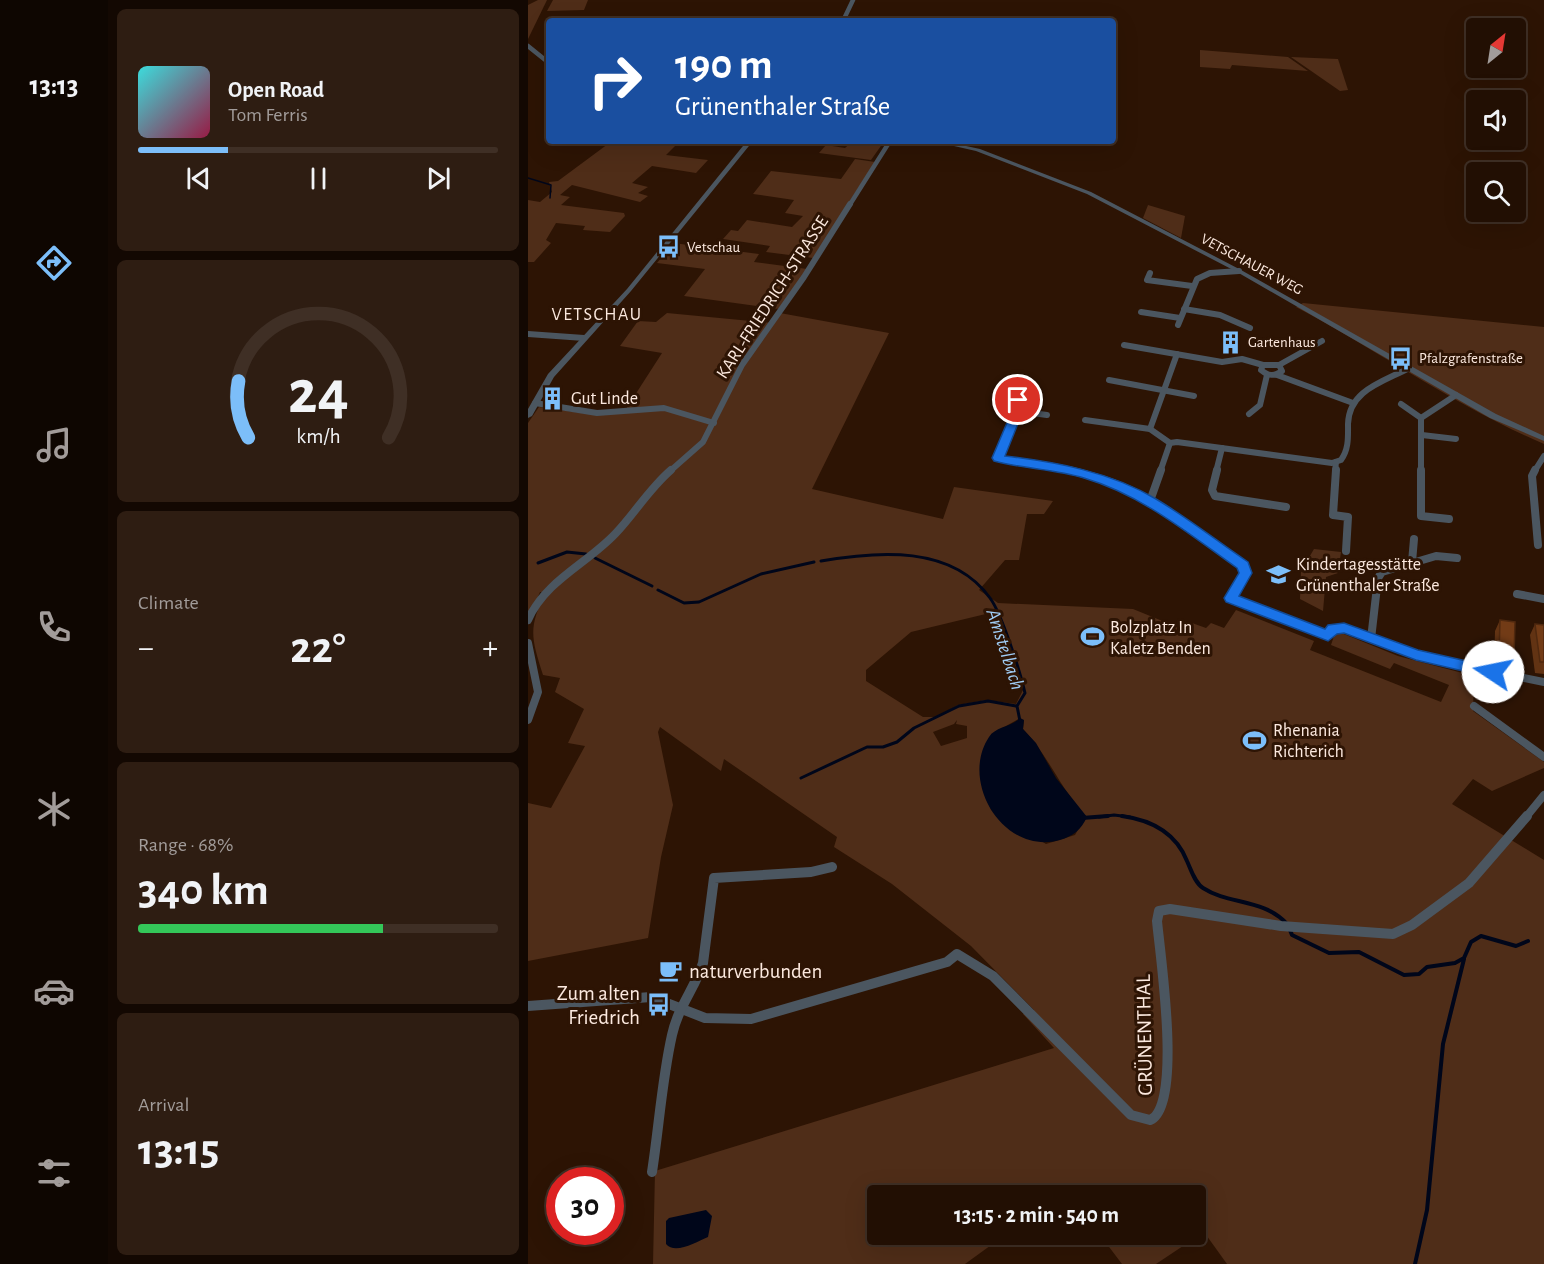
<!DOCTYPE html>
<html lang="en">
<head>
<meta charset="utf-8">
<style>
  :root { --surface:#220f03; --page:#2e1d12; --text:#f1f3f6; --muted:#a29c9a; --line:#3f2f25; --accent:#7cbef9 }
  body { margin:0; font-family:"Alegreya Sans",sans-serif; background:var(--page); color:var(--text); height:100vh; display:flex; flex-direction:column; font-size:22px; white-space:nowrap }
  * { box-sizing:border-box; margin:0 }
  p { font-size:20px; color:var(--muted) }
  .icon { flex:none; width:33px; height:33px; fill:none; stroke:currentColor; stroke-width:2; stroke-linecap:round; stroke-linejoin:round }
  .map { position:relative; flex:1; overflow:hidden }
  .drawer { display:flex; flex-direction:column; gap:9px; padding:9px; background:#130802; width:420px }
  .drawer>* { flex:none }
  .top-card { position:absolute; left:18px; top:18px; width:570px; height:126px; border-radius:6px; box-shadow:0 6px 24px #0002,0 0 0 2px var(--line); background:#1a4fa0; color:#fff; overflow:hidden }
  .needle { width:39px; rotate:30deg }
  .buttons { position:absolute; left:938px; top:18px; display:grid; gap:12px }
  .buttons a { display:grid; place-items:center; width:60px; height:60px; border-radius:6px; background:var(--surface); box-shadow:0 6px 24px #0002,0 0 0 2px var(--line); font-size:30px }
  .speed { position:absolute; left:18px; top:1167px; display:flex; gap:12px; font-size:30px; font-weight:700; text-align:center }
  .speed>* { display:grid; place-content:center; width:78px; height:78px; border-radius:50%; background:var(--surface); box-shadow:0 6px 24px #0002,0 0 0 2px var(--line); line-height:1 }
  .speed .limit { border:9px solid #d22; background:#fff; color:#111 }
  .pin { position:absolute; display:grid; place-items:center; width:51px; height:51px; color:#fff; margin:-26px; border:3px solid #fff; border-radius:50%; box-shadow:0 2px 6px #0007 }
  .me { position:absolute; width:66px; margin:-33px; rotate:281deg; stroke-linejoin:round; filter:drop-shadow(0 0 4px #0008) }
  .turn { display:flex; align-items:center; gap:21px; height:126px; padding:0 30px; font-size:27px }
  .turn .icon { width:78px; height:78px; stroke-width:2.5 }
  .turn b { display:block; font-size:42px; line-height:51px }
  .big { font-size:45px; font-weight:700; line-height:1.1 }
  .drawer .tile { flex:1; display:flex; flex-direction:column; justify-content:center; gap:9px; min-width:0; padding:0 21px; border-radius:9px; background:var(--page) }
  .drawer .dial { align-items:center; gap:0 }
  .dial svg { height:156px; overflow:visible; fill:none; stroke:var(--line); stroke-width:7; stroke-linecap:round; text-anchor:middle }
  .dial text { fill:var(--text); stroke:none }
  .song { display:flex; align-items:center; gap:18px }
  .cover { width:72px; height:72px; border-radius:9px; background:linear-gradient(135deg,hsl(180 70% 55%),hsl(340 70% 35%)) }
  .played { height:6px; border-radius:3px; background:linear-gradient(90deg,var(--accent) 25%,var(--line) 25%) }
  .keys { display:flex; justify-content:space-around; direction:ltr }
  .heat { display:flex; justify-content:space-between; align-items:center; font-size:33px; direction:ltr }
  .charge { height:9px; border-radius:4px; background:linear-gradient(90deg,#34c759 68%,var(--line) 0) }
  .trip { position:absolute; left:339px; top:1185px; width:339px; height:60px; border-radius:6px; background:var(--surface); box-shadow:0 6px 24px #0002,0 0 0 2px var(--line); font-weight:700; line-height:60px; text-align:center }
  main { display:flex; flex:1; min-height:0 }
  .menu { display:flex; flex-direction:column; width:108px; justify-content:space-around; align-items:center; background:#0e0601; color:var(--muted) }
  .menu .icon { width:42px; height:42px }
  .menu .current { color:var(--accent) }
  .menu b { font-size:27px; color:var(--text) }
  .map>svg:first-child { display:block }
</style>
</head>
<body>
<main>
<nav class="menu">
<b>13:13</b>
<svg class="icon current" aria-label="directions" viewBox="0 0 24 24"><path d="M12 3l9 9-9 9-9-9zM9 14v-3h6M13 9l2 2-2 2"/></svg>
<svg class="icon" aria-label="music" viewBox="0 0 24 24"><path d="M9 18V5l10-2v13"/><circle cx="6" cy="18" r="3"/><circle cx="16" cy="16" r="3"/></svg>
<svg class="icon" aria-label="phone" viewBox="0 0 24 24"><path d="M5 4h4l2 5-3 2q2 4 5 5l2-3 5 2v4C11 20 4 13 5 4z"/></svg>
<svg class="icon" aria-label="climate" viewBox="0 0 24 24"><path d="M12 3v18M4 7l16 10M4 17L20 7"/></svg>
<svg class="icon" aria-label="car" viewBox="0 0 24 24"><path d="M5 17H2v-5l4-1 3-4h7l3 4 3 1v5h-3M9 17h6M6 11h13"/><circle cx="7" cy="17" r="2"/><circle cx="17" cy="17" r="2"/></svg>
<svg class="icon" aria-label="filters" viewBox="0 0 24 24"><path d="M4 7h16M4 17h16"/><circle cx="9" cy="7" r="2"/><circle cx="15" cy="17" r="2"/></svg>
</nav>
<section class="drawer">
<div class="tile">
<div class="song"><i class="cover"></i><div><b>Open Road</b><p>Tom Ferris</p></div></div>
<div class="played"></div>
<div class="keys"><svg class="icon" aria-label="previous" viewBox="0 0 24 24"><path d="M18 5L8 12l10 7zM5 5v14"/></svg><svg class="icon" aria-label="pause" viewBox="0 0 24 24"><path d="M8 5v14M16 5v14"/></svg><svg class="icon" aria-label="next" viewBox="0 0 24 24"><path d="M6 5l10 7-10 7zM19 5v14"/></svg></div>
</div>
<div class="tile dial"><svg viewBox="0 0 100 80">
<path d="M14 69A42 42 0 1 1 86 69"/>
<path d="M14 69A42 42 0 0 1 9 40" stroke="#7cbef9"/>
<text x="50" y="56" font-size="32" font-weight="700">24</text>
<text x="50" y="72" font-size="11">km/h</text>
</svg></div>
<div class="tile"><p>Climate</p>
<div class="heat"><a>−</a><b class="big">22°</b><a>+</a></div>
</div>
<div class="tile"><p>Range · 68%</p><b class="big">340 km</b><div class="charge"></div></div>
<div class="tile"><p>Arrival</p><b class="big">13:15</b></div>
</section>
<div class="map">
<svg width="1016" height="1264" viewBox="0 0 1016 1264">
  <rect width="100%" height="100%" fill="#2d1404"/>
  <g fill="#4f2d18" fill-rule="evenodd">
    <polygon points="10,0 19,0 0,39 0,5"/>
    <polygon points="25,0 60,0 56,10 19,11"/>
    <polygon points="672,50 760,57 780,71 704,65 702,69 672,67"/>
    <polygon points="763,57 810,59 820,90 812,91"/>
    <polygon points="84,141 135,141 133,143 148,145 138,155 180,160 168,173 124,166 104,183 120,187 110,193 120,196 112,202 44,185 32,195 42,197 33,205 96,213 97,216 82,232 55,230 57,226 28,223 18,240 23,243 6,262 0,262 0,200 12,202 24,192 21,182 30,181"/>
    <polygon points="325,141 355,143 343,160 291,153 298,145 317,148"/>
    <polygon points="327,159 347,162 285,258 238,252 242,246 195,239 203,230 210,231 219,220 264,227 275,216 257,213 266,200 225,194 243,171 313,179"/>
    <polygon points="620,205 657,216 653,238 615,218"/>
    <polygon points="145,243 231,254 226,262 279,269 251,309 156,296 177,269 129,263"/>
    <path d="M775 303 1016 327V444C929 407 851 351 768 307Z"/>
    <path d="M139 313 245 323 252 313 361 333 284 489 415 519 426 487 525 501 516 514H499L491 560H477L451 590 470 603 605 609 659 631 664 623 678 628 683 623 696 628 708 610 786 641 782 650 913 702 921 685 866 663 862 669 803 645 807 633 811 632 870 656 946 676 945 711 1016 762V768L964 791 945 779 924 804 1016 860V1264H699L676 1232 628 1264H594L572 1235 668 1234V1196L651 1195 350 1196V1234L477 1235 437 1264H125L127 1171 526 1048 495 1014 506 1010 443 946 364 884 306 847 309 837 196 759 193 771 132 727 130 732 145 805 133 857 120 938 0 961V803L23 808 57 746 40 743 56 709 27 692 32 678 15 675C3 637 0 628 18 592H12L0 620V423L11 407 61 414 98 409 134 353 92 346 110 321 128 322ZM466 612 495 690 488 704 458 700 430 705 408 717H395L338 681V670L383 632ZM492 718 496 721 495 729C519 754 532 787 555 813L557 817 547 835 518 844 463 810 453 776 471 730ZM429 720 428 724 439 726V738L413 746 405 732 426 724Z"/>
    <polygon points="786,549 813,552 810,573 798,577 795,611 772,599 773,571"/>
  </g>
  <g fill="#00061a">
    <path d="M492 718 496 720 495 729 508 743 528 778 559 817C553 830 545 836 532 840 476 856 431 782 461 737 467 727 483 727 492 718Z"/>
    <path d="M178 1210 184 1216 180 1237C168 1242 147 1255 138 1244V1221L141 1218Z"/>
  </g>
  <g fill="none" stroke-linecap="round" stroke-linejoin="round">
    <polyline stroke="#00061a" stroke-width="1.5" points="0,178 23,185 22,198"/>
    <g stroke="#00061a" stroke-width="3">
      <polyline points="67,558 124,586"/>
      <path d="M293 561C350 551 424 545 462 598 474 614 492 672 497 693L489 706 492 721"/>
      <polyline points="10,563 39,552 58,554"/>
      <polyline points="130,590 156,603 171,602 233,574 286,562"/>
      <polyline points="273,778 339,747 355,747 369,742 386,728 431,706 460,701 488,706"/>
      <polyline points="571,817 586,815 602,817"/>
    </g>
    <g stroke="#00061a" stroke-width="4">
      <path d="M594 816C623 820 648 833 659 861 663 870 667 883 675 888 701 905 735 898 759 924"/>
      <polyline points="554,818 580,816"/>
      <polyline points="762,930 764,935 801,953 831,952 876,975 891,974 899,967 927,963 936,958 943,942 953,936 988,946 1000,941"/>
      <polyline points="887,1264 899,1210 915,1044 936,959"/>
    </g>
    <g stroke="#4b5660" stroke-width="4.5">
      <polyline points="315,21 325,0"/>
      <polyline points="0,46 21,63"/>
      <polyline points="321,206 362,141"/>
    </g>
    <g stroke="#4b5660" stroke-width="6">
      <polyline points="622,273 619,280 664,286"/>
      <polyline points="656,309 692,315 722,328"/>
      <polyline points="613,312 652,318"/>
      <polyline points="650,325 669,279 682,273 711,271"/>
      <polyline points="0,334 56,338"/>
      <polyline points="596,345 694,362 714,359 735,365"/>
      <path d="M735 365H751L754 371C746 377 740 376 733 370Z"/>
      <polyline points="751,365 794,341"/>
      <polyline points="749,375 825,403"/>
      <polyline points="581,380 666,396"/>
      <polyline points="490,400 489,411 470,458 547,472"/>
      <polyline points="7,403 69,413 136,408 186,423"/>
      <polyline points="873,404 893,418"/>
      <polyline points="489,411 519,415"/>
      <polyline points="721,414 732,405 739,375"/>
      <polyline points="557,420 622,429 642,443"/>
      <polyline points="622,429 649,354"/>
      <polyline points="894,435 928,439"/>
      <polyline points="141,472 175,442 214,365 276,277 322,204"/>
      <path d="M632 472 642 443 649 442 804 463 813 460C821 449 820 437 820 424 821 390 855 382 881 368"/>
      <polyline points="688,472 694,448"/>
      <polyline points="807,472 808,462"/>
      <polyline points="893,472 893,418 928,395"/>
      <polyline points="1006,472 1016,456"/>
    </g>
    <g stroke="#4b5660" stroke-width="8">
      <path d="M541 470C608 486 661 524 715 565L718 573 703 598 800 636 805 629 816 628 905 660 1016 682"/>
      <polyline points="689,470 684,490 687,496 758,507"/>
      <polyline points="808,470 805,515 820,517 818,551"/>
      <polyline points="893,470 893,516 921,519"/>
      <polyline points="1007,470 1004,476 1010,545"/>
      <polyline points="622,501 633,470"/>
      <polyline points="884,562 886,539"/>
      <polyline points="989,594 1016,599"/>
      <path d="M0 620C18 580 59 564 88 533 107 513 121 489 143 470"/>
      <polyline points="843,639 850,578 854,572 908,556 929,558"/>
      <polyline points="0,643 10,692 0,720"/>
      <polyline points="946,706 1016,757"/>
      <polyline points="998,817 1016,795"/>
    </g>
    <g stroke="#4b5660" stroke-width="10">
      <path d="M0 1006 123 997 177 1018 223 1019 419 962 429 954 465 976 603 1115 622 1120C655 1107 632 954 629 921L631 911 642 909 753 926 865 934 884 925 941 883 999 816"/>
      <path d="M124 1172C131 1127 134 1079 144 1035 150 1007 167 988 175 963L186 878 283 872 304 867"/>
    </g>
    <g fill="#4b5660" fill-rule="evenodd">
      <polygon points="219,141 225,141 103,291 26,377 4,416 0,418 0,409 20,374 99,289"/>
      <polygon points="404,141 415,141 452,149 563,192 713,270 968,414 1016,436 1016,441 962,418 709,272 559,194 448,151"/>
    </g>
  </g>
  <g fill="#623313">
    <polygon points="972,620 986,657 981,668 966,665 967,631"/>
    <polygon points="1007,624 1016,625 1016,674 1007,673 1002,635"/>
  </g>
  <g fill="#723b16" stroke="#50290f" stroke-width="1.5">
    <polygon points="972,620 987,622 986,657 971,654"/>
    <polygon points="1007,624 1016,625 1016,662 1012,662"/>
  </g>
  <path fill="#1a73e8" stroke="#114b97" stroke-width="1.5" d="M486 398H494L495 411 477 456C528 462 583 472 628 499 660 518 689 541 720 562L724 573 711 596 797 629 800 625 816 623 890 650 965 667 972 672 970 676 965 678 888 660 816 633 809 634 800 641 698 602 696 598 711 573 709 568C661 534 614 495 556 478 526 469 496 469 466 461L464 458 484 411Z"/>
  <defs>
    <symbol id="bus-bare" viewBox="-9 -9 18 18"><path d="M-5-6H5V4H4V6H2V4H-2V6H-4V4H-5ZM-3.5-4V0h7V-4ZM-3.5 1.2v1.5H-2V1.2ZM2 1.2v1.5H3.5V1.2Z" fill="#7cbef9" stroke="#2d1404" stroke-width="2.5" paint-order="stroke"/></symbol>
    <symbol id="building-bare" viewBox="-9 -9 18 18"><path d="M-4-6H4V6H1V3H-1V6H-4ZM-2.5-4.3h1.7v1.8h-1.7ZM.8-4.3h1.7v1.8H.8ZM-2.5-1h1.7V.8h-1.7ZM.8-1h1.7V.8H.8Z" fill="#7cbef9" stroke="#2d1404" stroke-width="2.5" paint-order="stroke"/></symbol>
    <symbol id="school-bare" viewBox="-9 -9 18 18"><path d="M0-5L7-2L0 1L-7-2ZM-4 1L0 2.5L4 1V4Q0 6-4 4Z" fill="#7cbef9" stroke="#2d1404" stroke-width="2.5" paint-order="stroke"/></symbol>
    <symbol id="stadium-bare" viewBox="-9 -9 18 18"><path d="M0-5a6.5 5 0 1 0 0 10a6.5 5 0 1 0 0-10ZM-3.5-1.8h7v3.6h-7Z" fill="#7cbef9" stroke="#2d1404" stroke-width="2.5" paint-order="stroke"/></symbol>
    <symbol id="cafe-bare" viewBox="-9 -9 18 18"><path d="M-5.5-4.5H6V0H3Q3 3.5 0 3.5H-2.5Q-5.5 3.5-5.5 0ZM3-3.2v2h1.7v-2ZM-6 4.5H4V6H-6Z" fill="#7cbef9" stroke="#2d1404" stroke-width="2.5" paint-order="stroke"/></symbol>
  </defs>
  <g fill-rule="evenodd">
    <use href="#bus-bare" x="124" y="230" width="33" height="33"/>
    <use href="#building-bare" x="686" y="326" width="33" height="33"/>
    <use href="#bus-bare" x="856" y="342" width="33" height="33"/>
    <use href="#building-bare" x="8" y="382" width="33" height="33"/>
    <use href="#school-bare" x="734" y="558" width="33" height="33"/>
    <use href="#stadium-bare" x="548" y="620" width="33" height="33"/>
    <use href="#stadium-bare" x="710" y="724" width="33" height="33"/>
    <use href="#cafe-bare" x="126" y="954" width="33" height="33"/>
    <use href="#bus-bare" x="114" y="988" width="33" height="33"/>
  </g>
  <g text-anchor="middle" stroke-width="6" stroke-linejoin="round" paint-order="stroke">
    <g font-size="15" fill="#fce9df" stroke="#2d1404" text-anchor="start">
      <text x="159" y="252">Vetschau</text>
      <text x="720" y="347">Gartenhaus</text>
      <text x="891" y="363">Pfalzgrafenstraße</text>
    </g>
    <g font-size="15" fill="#fce9df" stroke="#2d1404">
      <text transform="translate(724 264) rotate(28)" y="5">VETSCHAUER WEG</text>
    </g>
    <g font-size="18" fill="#fce9df" stroke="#2d1404">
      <text transform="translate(244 297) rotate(-57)" y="6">KARL-FRIEDRICH-STRASSE</text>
    </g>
    <g font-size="18" letter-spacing="1.5" fill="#fce9df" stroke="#2d1404">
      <text x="69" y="320">VETSCHAU</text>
    </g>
    <g font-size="18" fill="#fce9df" stroke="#2d1404" text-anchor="start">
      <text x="43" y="404">Gut Linde</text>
      <text x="768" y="570">Kindertagesstätte<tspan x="768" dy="21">Grünenthaler Straße</tspan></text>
      <text x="582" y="633">Bolzplatz In<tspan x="582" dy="21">Kaletz Benden</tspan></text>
      <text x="745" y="736">Rhenania<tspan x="745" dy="21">Richterich</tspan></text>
    </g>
    <g font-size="20" font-style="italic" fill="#a0ccf4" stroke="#2d1404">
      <text transform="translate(478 649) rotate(72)" y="7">Amstelbach</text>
    </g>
    <g font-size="21" fill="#fce9df" stroke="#2d1404" text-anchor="start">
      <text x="161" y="978">naturverbunden</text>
      <text x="112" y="1000" text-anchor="end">Zum alten<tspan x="112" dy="24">Friedrich</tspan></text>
    </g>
    <g font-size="21" fill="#fce9df" stroke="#2d1404">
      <text transform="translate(616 1035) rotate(-91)" y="7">GRÜNENTHAL</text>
    </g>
  </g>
</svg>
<div class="buttons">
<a><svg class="needle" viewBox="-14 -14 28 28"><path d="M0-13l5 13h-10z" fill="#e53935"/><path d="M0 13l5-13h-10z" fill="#a29c9a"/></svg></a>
<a><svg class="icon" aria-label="sound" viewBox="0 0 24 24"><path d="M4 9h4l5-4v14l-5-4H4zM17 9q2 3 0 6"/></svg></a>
<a><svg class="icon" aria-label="search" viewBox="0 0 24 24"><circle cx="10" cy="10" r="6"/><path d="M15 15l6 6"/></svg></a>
</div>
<div class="speed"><div class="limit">30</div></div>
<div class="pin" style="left:490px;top:400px;background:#d93025"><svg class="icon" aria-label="arrive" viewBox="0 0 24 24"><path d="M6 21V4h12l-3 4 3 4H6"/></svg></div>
<svg class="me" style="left:965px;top:672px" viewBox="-20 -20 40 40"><circle r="19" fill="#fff"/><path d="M0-13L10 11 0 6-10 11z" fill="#1a73e8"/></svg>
<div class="trip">13:15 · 2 min · 540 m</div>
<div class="top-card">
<div class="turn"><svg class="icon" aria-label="right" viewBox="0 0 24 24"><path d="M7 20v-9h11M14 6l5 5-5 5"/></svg><div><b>190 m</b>Grünenthaler Straße</div></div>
</div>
</div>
</main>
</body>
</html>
